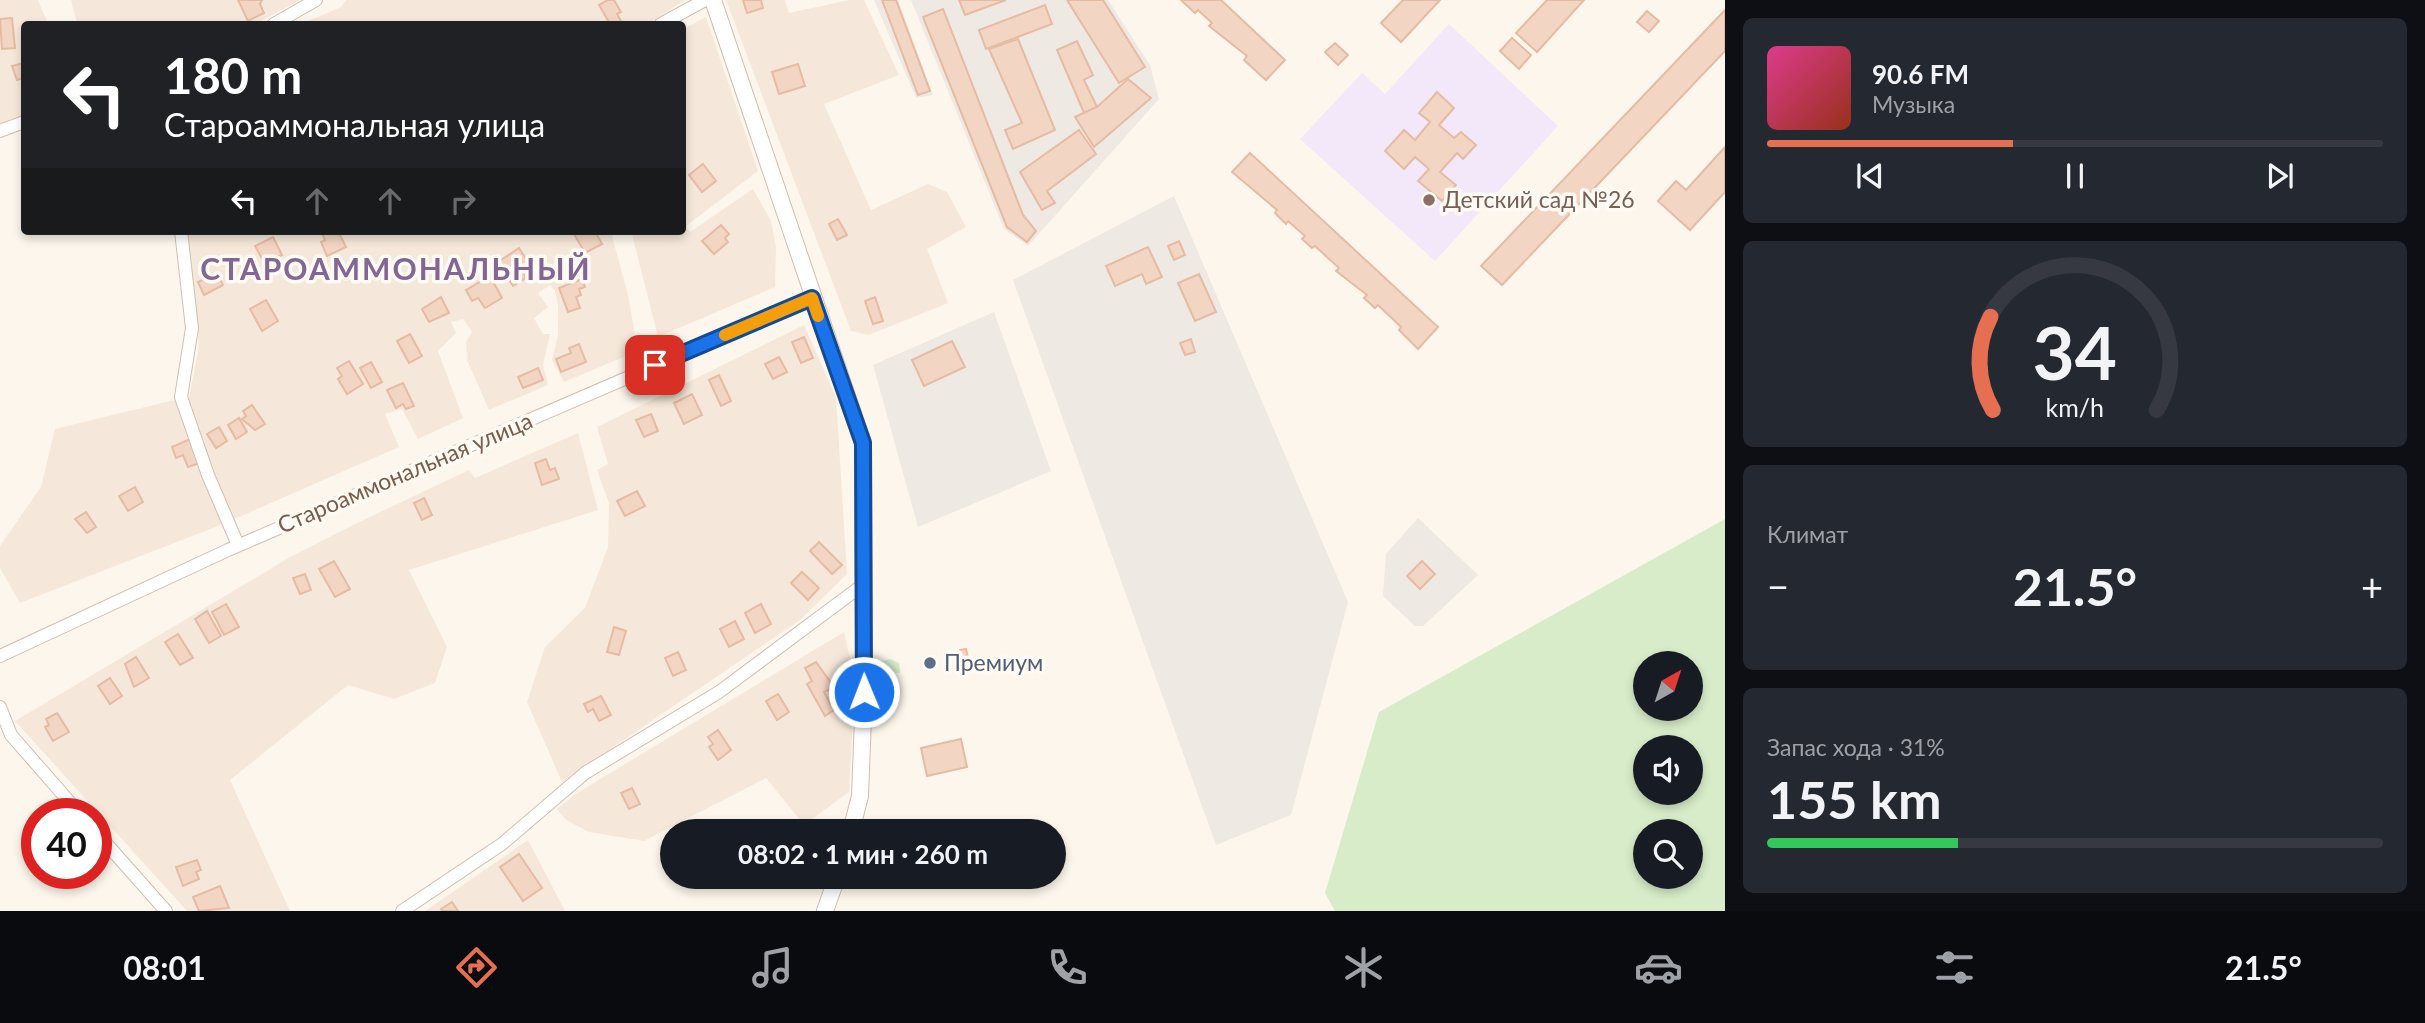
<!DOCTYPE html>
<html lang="ru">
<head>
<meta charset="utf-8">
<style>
  :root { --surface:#171b24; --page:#242831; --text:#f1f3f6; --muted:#9ea1a6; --line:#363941; --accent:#e76f51 }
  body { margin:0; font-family:Lato,sans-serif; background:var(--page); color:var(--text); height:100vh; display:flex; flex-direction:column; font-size:26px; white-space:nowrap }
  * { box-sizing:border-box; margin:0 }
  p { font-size:23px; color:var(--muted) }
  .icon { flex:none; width:38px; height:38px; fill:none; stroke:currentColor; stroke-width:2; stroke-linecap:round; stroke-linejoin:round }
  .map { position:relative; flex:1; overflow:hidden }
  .sheet { display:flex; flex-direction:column; gap:18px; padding:18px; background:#0d0f14; width:700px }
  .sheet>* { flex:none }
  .guide { position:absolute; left:21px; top:21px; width:665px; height:214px; border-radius:7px; box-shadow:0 4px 10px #0003; background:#202124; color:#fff; overflow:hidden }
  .needle { width:46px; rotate:39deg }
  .controls { position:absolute; left:1633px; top:651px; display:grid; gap:14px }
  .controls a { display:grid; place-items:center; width:70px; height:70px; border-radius:50%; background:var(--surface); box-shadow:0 4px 10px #0003; font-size:35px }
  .speed { position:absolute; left:21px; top:798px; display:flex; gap:14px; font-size:35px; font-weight:700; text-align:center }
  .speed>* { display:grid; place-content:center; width:91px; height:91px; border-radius:50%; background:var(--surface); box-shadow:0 4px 10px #0003; line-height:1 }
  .speed .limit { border:10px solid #d22; background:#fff; color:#111 }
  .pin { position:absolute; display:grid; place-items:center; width:60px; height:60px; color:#fff; margin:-30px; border-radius:14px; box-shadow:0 4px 10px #0006 }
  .me { position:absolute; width:77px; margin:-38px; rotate:359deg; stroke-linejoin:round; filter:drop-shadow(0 0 5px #0008) }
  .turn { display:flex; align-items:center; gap:24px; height:147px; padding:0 28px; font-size:32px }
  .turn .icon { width:91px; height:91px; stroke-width:2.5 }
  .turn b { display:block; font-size:49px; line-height:60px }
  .lanes { display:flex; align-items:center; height:66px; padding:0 28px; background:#0003; justify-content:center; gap:35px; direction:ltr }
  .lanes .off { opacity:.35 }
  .big { font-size:52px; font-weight:700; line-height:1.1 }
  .sheet .widget { flex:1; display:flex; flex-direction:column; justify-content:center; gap:10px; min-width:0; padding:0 24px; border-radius:10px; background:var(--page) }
  .sheet .dial { align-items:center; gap:0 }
  .dial svg { height:182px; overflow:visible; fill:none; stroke:var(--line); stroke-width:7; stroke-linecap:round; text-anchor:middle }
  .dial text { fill:var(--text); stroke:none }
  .song { display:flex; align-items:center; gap:21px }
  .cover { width:84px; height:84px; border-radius:10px; background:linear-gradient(135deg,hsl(330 70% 55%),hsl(10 70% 35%)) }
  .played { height:7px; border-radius:4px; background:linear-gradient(90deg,var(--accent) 40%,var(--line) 40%) }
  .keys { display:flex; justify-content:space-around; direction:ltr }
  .heat { display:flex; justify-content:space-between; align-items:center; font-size:38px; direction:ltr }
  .charge { height:10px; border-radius:5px; background:linear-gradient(90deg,#34c759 31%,var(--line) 0) }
  .trip { position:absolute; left:660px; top:819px; width:406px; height:70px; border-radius:35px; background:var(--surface); box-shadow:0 4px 10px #0003; font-weight:700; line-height:70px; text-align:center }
  .menu { display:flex; height:112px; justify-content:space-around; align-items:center; background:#090b0e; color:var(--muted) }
  .menu .icon { width:49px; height:49px }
  .menu .current { color:var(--accent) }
  .menu b { font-size:32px; color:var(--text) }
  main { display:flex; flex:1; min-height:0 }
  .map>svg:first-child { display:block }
</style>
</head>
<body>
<main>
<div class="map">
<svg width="1725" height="911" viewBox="0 0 1725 911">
  <rect width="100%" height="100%" fill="#fdf6ec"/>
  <g fill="#f5e8da">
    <polygon points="0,0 38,0 48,24 24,24 24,117 0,126"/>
    <polygon points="71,0 300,0 255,24 77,24"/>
    <polygon points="346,0 685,0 648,24 301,24 341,7"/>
    <polygon points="726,0 785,0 789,13 849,0 864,0 899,75 824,104 871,210 928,184 947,192 966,227 927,249 948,303 869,335 851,331"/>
    <polygon points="706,17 758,171 686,226 690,232 753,189 771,221 776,247 775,287 658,337 631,231 682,231 683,29"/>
    <polygon points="187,231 619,231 612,236 628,295 638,351 564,382 552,360 558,335 558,305 555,291 550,285 538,293 548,307 534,318 543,334 550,334 543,365 548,385 489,410 467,360 466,342 472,332 463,319 451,322 456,333 438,351 463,418 418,439 402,409 385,414 399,447 232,520 188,403 199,347"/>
    <polygon points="804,325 836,397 847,574 800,620 562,782 527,702 545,647 585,608 608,547 609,503 597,470 608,464 597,427"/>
    <polygon points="178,399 223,524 20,603 0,568 0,546 41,487 55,429"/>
    <polygon points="578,433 598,510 409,570 447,647 435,683 394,699 348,685 230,780 290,911 187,911 15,721 292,556 353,525 469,470 475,478"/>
    <polygon points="844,632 855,681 849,792 804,825 766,778 644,841 589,832 566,820 557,809 577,793"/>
    <polygon points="528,840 565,911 425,911"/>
  </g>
  <g fill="#efe9e4">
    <polygon points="874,0 898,0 933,95 916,98"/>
    <polygon points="911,0 1108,0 1150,65 1159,99 1028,246 1004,229"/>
    <polygon points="1174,196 1348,602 1291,815 1216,845 1013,280"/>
    <polygon points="994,312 1051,471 918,527 873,365"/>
    <polygon points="1418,518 1478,575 1423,626 1415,626 1383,596 1386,554"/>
  </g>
  <polygon fill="#f3e8fa" points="1449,24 1558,126 1435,261 1300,139 1362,73 1385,94"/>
  <g fill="#d8ecc9" fill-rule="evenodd">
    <path d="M1725 519V911H1335L1325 893 1379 712ZM1645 663H1690V709H1645ZM1645 747H1690V793H1645ZM1645 831H1690V877H1645Z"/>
    <polygon points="890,659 899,663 900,673 877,672 875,663"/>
  </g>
  <g fill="#f3d5c3" stroke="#e6bba3" stroke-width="2">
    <polygon points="238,0 262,0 260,4 264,13 248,21"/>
    <polygon points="608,0 614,0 621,12 617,14 622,23 619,24 610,24 599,5"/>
    <polygon points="743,0 761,0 763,8 747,13"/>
    <polygon points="882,0 896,0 930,91 918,95"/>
    <polygon points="959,0 1006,0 965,15"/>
    <polygon points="1067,0 1103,0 1145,67 1119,83"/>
    <polygon points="1181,0 1221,0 1285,60 1266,80 1244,60 1247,56 1209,26 1212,23 1198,10 1195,13"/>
    <polygon points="1403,0 1440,0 1401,42 1381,23"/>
    <polygon points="1547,0 1584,0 1537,52 1516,33"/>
    <polygon points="1045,5 1052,24 986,49 979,30"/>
    <polygon points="943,9 1023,215 1036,231 1027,242 1007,227 923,17"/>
    <polygon points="1725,10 1725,51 1502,285 1481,266"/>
    <polygon points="1647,11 1659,21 1649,32 1637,22"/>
    <polygon points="12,18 15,48 2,49 0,19"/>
    <polygon points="1512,38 1531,55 1519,69 1500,51"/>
    <polygon points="1018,39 1055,130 1013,149 1005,130 1022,123 989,49"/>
    <polygon points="1077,41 1093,75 1084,80 1097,107 1084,113 1057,50"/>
    <polygon points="1335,43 1348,55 1338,65 1325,52"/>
    <polygon points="24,63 24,78 17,80 12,66"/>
    <polygon points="798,64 805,86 779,94 772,72"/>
    <polygon points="1128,79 1151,98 1094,147 1075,117 1097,107"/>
    <polygon points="1437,92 1454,108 1439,125 1454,138 1461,132 1476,145 1463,159 1457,153 1440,172 1456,185 1442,201 1418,181 1429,169 1415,157 1404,169 1385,151 1404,130 1415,140 1430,122 1419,113"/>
    <polygon points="1079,130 1096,154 1047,191 1055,203 1042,210 1020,172"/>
    <polygon points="1725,147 1725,192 1690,230 1658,201 1676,181 1686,190"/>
    <polygon points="1250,153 1438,327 1418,349 1399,330 1401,327 1378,305 1375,308 1364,298 1367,295 1336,271 1339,268 1315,246 1312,248 1302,239 1305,236 1288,221 1286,224 1275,213 1277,210 1232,172"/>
    <polygon points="703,164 716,181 702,192 689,175"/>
    <polygon points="838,219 847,235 837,240 829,224"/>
    <polygon points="721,225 729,234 725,238 728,242 714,254 702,241"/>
    <polygon points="321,231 338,231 346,247 327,256 321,242 325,240"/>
    <polygon points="580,231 595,231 602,244 585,253 574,234"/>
    <polygon points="273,237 282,255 265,264 255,246"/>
    <polygon points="1179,241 1185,255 1174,260 1168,246"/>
    <polygon points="1148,247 1162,277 1146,284 1142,274 1115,286 1106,266"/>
    <polygon points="519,248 530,265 522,270 526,278 513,286 498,262"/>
    <polygon points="217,273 223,285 204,295 198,282"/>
    <polygon points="1199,274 1216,312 1195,321 1178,283"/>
    <polygon points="490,276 502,298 485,308 478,298 472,301 466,290"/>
    <polygon points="582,279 585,287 579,289 581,295 576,297 580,308 568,312 559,288"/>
    <polygon points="441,297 449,313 429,322 422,309"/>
    <polygon points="875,297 883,321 873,324 865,301"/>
    <polygon points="266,300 278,321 262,331 250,309"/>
    <polygon points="410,334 422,356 409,363 397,341"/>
    <polygon points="804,337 813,358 801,363 792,342"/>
    <polygon points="1191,339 1195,352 1185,355 1180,343"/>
    <polygon points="952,341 965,367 924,386 912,360"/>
    <polygon points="579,344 586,362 561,372 556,359 571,353 569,348"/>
    <polygon points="779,357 787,372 773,379 765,364"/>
    <polygon points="349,361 363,384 347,394 338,379 342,376 337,368"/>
    <polygon points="371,362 382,382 371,388 360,368"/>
    <polygon points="538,368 543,380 523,388 518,377"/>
    <polygon points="719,375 731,401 721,406 709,380"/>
    <polygon points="403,383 414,406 406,409 403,404 396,408 387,390"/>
    <polygon points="692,394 702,415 684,424 674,403"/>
    <polygon points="252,405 265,424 255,430 242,419 246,416 243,411"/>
    <polygon points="651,414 658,431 644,437 636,420"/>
    <polygon points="239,418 247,432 236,439 228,425"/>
    <polygon points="219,427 227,441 216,448 207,434"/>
    <polygon points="190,439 200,463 188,467 183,455 176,458 172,447"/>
    <polygon points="546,459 550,470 555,468 559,479 542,485 535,463"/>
    <polygon points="135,487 143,502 128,511 119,496"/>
    <polygon points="637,491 645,506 625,516 617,501"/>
    <polygon points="424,498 432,515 422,520 414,503"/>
    <polygon points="86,512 96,527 87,533 75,519"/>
    <polygon points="819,542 842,565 832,574 810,551"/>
    <polygon points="334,561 350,589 335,597 319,569"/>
    <polygon points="1422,561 1435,574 1420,589 1407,576"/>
    <polygon points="802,572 819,588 808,600 791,583"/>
    <polygon points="305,574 311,590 300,594 293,578"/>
    <polygon points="226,604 239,627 224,635 212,612"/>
    <polygon points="761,604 771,624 755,633 745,613"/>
    <polygon points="207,611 221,636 209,643 195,619"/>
    <polygon points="735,621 744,639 729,647 720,629"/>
    <polygon points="614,627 626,631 619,655 607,652"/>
    <polygon points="178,634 193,658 180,665 165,642"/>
    <polygon points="966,649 969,662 962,663 960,650"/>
    <polygon points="678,652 686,670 673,676 665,658"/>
    <polygon points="931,656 934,668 927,669 925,658"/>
    <polygon points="136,657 149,678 134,687 125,664"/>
    <polygon points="816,662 834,687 824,692 834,710 825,716 807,684 812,681 805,668"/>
    <polygon points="110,678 122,696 110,704 98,686"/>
    <polygon points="778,694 789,712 777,720 766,701"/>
    <polygon points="601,696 611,715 599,721 593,709 588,712 584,704"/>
    <polygon points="57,713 69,732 53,741 45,727 49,725 46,719"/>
    <polygon points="718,730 731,750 718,760 709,747 713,744 708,737"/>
    <polygon points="961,739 967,767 927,776 921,748"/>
    <polygon points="632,788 640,804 629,809 621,793"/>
    <polygon points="519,854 542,888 523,901 500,867"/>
    <polygon points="197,860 201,870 196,872 199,879 183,886 176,867"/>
    <polygon points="220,886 229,908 199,911 193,897"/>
    <polygon points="452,902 458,911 442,911 441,909"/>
  </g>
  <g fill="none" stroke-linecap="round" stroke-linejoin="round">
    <defs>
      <g id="minor">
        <polyline points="274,24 316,0"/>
        <polyline points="661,24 705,0"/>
        <polyline points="0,131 24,122"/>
        <polyline points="181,231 192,328 181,397 208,475 238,545"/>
        <polyline points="0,656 228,550 812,298"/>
        <polyline points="0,707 11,735 80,814"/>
        <polyline points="96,832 166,911"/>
        <polyline points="402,911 502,844 585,773 719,692 864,584"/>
      </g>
      <g id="tertiary">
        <polyline points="713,0 863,443 864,692 860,796 851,831"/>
        <polyline points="825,911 837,877"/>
      </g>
    </defs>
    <use href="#minor" stroke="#d1beb0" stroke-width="14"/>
    <use href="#tertiary" stroke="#d1beb0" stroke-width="18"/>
    <use href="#minor" stroke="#fff" stroke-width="12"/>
    <use href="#tertiary" stroke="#fff" stroke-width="16"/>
  </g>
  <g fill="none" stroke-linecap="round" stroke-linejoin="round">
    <defs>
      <polyline id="route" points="655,365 812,298 863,443 864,692"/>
    </defs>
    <use href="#route" stroke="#114b97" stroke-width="18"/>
    <use href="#route" stroke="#1a73e8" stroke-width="12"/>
    <polyline stroke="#f59e0b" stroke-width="12" points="725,335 812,298 818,316"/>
  </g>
  <circle fill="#8d6e63" stroke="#fffaf3" stroke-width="2.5" cx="1429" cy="200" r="7"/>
  <circle fill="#5c6f8a" stroke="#fffaf3" stroke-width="2.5" cx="930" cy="663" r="7"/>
  <g text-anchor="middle" stroke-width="7" stroke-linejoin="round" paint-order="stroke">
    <g font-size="23" fill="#785e54" stroke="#fffaf3" text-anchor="start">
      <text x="1443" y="208">Детский сад №26</text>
    </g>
    <g font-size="23" fill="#7a5c4d" stroke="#fffaf3">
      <text transform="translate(405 473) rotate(-23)" y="8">Староаммональная улица</text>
    </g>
    <g font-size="23" fill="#4e5e75" stroke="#fffaf3" text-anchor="start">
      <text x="944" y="671">Премиум</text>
    </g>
    <g font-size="30" font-weight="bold" letter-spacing="2" fill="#846695" stroke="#fffaf3">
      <text x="396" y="280">СТАРОАММОНАЛЬНЫЙ</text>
    </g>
  </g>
</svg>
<div class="controls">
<a><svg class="needle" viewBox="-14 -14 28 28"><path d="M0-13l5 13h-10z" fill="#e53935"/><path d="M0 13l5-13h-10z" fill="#9ea1a6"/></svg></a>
<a><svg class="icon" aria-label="sound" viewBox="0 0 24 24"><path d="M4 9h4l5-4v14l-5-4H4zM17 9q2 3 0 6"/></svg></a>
<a><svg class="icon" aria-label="search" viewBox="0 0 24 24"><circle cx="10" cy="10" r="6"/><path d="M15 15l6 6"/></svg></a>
</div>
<div class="speed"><div class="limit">40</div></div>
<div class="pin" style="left:655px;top:365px;background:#d93025"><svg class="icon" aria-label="arrive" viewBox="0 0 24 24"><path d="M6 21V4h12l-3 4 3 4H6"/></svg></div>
<svg class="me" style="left:864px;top:692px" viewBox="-20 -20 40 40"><circle r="17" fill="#1a73e8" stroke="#fff" stroke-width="3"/><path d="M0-11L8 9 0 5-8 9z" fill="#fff"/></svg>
<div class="trip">08:02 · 1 мин · 260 m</div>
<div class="guide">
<div class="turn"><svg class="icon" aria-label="left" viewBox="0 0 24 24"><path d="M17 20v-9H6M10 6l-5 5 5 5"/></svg><div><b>180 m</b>Староаммональная улица</div></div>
<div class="lanes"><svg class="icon" aria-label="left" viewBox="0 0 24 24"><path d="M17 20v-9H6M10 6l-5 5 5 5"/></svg><svg class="icon off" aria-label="ahead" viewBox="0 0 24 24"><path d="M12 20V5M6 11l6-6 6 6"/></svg><svg class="icon off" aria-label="ahead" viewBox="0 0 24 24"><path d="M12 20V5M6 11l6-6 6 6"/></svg><svg class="icon off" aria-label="right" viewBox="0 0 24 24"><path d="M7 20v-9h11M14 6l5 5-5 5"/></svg></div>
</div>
</div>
<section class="sheet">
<div class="widget">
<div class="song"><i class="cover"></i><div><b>90.6 FM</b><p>Музыка</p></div></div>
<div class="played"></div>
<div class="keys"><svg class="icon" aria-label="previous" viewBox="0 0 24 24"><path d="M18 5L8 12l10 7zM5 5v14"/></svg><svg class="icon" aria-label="pause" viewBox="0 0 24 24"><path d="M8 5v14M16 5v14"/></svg><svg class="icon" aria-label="next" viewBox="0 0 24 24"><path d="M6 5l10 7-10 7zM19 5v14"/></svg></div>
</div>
<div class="widget dial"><svg viewBox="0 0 100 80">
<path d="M14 69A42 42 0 1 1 86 69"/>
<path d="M14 69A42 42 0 0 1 13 28" stroke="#e76f51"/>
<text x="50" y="56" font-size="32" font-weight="700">34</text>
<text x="50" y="72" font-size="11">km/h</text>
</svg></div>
<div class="widget"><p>Климат</p>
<div class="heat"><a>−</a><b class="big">21.5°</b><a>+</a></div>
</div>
<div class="widget"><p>Запас хода · 31%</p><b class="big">155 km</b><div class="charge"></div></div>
</section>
</main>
<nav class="menu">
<b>08:01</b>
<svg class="icon current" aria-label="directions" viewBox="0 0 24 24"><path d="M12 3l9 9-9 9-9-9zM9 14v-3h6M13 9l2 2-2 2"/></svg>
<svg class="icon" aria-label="music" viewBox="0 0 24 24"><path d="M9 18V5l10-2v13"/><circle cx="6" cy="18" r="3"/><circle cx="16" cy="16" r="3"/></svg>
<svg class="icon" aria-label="phone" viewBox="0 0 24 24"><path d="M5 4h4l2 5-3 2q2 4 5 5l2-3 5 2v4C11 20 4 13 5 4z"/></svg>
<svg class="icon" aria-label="climate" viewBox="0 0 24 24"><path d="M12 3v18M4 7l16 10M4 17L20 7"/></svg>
<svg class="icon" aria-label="car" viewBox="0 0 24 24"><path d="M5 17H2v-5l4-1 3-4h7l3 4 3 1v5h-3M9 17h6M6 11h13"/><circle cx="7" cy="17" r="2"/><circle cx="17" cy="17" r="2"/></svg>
<svg class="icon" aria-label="filters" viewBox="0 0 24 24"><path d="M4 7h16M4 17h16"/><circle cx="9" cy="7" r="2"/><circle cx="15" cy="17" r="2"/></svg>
<b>21.5°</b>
</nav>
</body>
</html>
